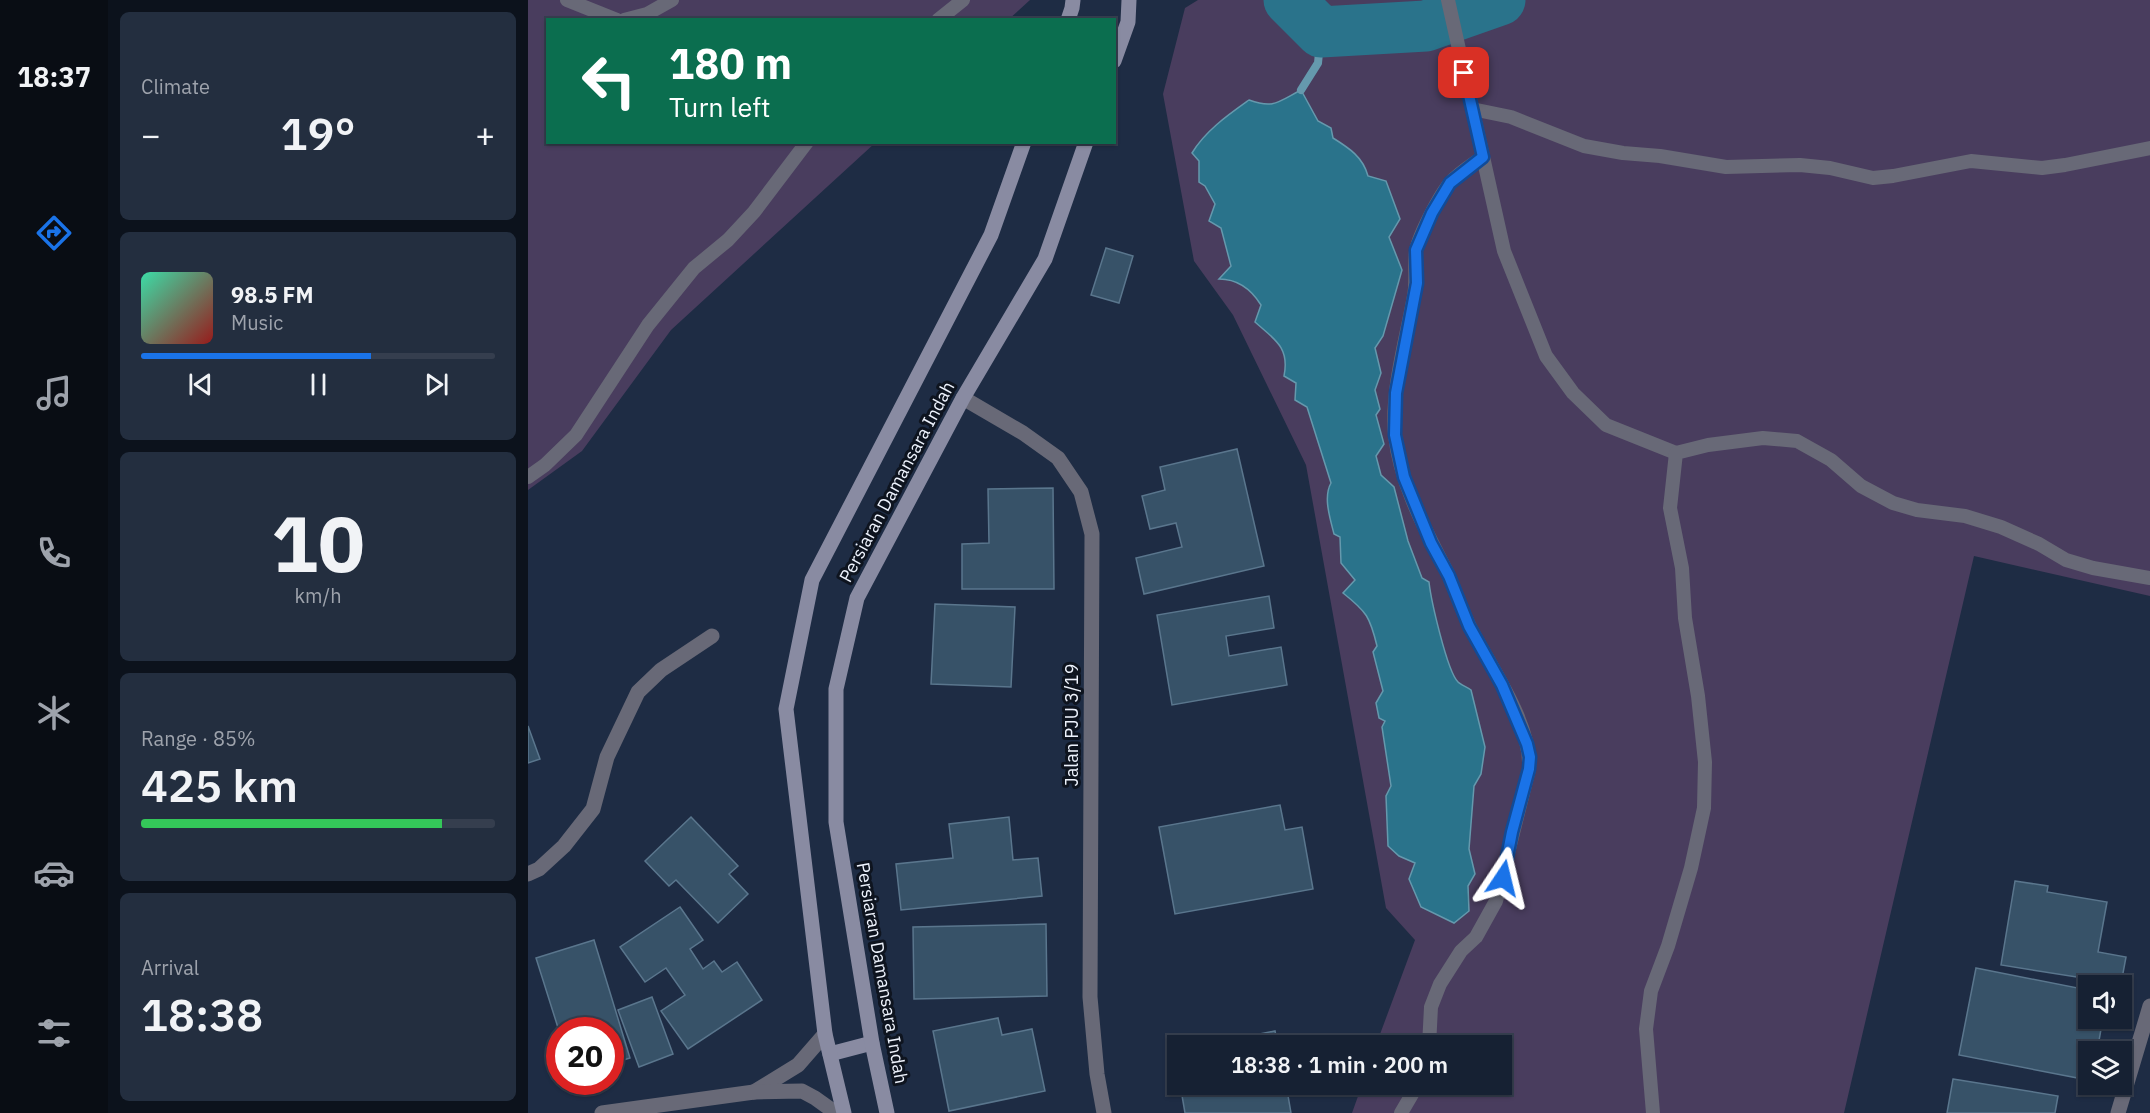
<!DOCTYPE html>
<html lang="en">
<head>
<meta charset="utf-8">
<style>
  :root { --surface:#162133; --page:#232e3f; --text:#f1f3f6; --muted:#9ea3ac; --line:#353e4e; --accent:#1a73e8 }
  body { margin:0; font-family:"IBM Plex Sans",sans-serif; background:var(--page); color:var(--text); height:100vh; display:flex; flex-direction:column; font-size:22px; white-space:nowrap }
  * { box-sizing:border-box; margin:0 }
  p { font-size:20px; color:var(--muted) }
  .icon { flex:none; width:33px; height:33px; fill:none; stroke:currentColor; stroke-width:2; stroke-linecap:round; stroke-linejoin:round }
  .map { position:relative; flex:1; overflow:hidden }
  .sheet { display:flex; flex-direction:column; gap:12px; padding:12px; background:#0c121c; width:420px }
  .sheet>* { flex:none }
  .hud { position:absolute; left:18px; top:18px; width:570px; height:126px; border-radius:0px; box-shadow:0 2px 4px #0004,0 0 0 2px var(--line); background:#0b6e4f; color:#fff; overflow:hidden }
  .controls { position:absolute; left:1550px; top:975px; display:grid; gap:12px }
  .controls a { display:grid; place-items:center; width:54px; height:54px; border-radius:0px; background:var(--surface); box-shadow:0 2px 4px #0004,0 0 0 2px var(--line); font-size:30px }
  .speed { position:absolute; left:18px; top:1017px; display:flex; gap:12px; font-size:30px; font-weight:700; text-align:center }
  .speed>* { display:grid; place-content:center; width:78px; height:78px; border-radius:50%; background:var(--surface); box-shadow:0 2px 4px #0004,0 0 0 2px var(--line); line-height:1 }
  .speed .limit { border:9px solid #d22; background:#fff; color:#111 }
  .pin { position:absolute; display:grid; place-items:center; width:51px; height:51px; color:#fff; margin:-26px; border-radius:12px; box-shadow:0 3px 9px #0006 }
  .me { position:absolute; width:66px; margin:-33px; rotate:10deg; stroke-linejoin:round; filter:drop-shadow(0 0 4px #0008) }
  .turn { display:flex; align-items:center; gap:21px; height:126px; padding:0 24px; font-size:27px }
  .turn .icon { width:78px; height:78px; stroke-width:2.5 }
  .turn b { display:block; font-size:42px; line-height:51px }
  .big { font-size:45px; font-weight:600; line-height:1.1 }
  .sheet .widget { flex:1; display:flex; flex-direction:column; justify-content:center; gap:9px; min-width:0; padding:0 21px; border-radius:9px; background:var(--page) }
  .sheet .dial { align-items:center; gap:0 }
  .dial b { font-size:78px; line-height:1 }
  .song { display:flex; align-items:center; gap:18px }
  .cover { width:72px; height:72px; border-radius:9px; background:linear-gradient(135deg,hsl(160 70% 55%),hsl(0 70% 35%)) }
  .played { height:6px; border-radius:3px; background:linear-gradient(90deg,var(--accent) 65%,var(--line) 65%) }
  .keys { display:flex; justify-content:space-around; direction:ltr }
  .heat { display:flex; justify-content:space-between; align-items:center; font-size:33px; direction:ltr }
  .charge { height:9px; border-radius:4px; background:linear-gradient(90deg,#34c759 85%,var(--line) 0) }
  .trip { position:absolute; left:639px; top:1035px; width:345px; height:60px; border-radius:0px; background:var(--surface); box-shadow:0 2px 4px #0004,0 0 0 2px var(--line); font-weight:600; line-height:60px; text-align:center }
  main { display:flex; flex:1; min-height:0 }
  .menu { display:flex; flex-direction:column; width:108px; justify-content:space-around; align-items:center; background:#090d14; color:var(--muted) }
  .menu .icon { width:42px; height:42px }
  .menu .active { color:var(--accent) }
  .menu b { font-size:27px; color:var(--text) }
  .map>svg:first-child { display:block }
</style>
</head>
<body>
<main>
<nav class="menu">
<b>18:37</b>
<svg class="icon active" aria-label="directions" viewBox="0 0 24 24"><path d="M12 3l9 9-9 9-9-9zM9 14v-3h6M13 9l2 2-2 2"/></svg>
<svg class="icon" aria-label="music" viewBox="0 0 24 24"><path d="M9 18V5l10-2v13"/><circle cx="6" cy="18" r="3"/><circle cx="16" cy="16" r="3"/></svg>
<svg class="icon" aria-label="phone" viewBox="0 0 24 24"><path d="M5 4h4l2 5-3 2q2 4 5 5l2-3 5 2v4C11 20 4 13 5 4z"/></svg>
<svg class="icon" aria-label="climate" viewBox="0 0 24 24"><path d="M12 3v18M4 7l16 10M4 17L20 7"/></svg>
<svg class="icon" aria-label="car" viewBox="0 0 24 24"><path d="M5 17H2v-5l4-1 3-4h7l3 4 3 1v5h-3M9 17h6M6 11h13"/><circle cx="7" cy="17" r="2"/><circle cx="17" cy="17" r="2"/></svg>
<svg class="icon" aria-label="filters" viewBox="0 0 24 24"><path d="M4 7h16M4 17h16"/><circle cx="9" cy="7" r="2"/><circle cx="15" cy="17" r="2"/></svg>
</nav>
<section class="sheet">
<div class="widget"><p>Climate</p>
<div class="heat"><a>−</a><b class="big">19°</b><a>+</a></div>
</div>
<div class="widget">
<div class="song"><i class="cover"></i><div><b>98.5 FM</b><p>Music</p></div></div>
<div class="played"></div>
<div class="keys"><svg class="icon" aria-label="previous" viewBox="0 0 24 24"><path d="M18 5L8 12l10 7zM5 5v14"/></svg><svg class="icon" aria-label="pause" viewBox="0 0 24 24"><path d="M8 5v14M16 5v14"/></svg><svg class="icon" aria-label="next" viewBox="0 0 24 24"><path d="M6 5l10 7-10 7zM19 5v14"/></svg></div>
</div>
<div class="widget dial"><b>10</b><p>km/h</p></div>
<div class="widget"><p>Range · 85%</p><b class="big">425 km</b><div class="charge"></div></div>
<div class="widget"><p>Arrival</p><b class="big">18:38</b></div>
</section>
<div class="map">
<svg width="1622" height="1113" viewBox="0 0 1622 1113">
  <rect width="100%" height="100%" fill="#1e2c44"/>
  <g fill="#493d5e">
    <polygon points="0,0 502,0 480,20 20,20 20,142 347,143 143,330 54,451 0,490"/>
    <polygon points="670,0 1622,0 1622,596 1446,556 1316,1113 824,1113 834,1085 974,1084 974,1046 848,1045 887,940 858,908 778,465 705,315 666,261 635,94 657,8"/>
  </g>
  <path fill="#2a738b" stroke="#6599ad" stroke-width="1.5" d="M773 90 790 121 803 128 805 138C821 148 835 157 840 176L858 181 872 219 861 237 874 270 855 336 847 348 853 373 847 390 852 409 848 415 856 444 848 456 853 475 866 487 880 541 894 578 901 582C903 600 919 671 930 682 933 685 939 687 943 690L957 747 953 774 946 786 941 849 947 874 940 886 941 911 926 923 893 907 881 879 887 863 871 856 860 846 858 796 863 786 854 727 857 721 851 718 848 703 855 691 845 652 849 646C842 617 839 612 815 593L827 580 813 563 812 537 806 534C802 518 795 497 803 483L779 407 767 400 768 383 756 376C762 347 746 339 727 322L733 305C723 289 710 279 691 279L703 266 693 228 681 221 687 204 677 186 671 182V161L664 153C677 131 700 115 721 100 746 109 750 102 773 90Z"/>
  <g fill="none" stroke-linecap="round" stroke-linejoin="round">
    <polyline stroke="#6599ad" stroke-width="8" points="773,90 790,63 793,32"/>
    <polyline stroke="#2a738b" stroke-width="51" points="761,0 793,32 898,26 972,0"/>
  </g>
  <g fill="#375268" stroke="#5a768d" stroke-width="1.5">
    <polygon points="578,248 605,256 591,303 563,295"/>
    <polygon points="709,449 736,566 616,594 608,558 654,547 648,523 622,529 614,496 637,490 632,467"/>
    <polygon points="525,488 526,589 434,589 434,544 461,543 460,489"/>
    <polygon points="741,596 746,628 698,636 701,656 753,647 759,685 644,705 629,615"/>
    <polygon points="407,604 487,607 483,687 403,684"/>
    <polygon points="0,726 12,759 0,763"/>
    <polygon points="752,805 757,830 774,827 785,889 647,914 631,827"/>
    <polygon points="163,817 210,866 201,874 220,894 190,923 148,880 141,886 117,861"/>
    <polygon points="481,817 485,860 510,858 514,896 373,910 368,864 425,858 421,824"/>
    <polygon points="1487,881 1520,886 1519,892 1579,902 1570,952 1598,957 1593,984 1473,965"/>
    <polygon points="152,907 175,940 162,949 175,969 186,961 194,972 209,962 234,1000 160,1049 133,1011 157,995 138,968 117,982 92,947"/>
    <polygon points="518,924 519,996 386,999 385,927"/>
    <polygon points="66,940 102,1058 82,1064 82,1030 32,1030 32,1034 8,958"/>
    <polygon points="1448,968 1560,990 1560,1018 1575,1018 1569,1052 1560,1052 1560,1080 1431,1055"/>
    <polygon points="124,997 145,1054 111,1067 90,1010"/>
    <polygon points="470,1018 474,1035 504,1029 517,1091 421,1111 405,1031"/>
    <polygon points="747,1031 750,1046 707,1046 706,1039"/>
    <polygon points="1425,1079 1530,1096 1527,1113 1419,1113"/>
    <polygon points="652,1084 758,1084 763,1113 657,1113"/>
  </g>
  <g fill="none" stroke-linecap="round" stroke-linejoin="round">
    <g stroke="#686977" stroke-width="14">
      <polyline points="39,0 89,20"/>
      <polyline points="920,0 976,251 1018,356 1045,393 1078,425 1148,453"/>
      <polyline points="96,20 119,14 144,0"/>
      <polyline points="410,20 435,0"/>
      <polyline points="944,109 983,117 1056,146 1095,153 1132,156 1198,167 1272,165 1302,168 1345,178 1365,176 1443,161 1514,168 1537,165 1622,148"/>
      <polyline points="0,477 17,465 48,435 120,325 166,268 200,240 226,212 279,142"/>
      <path d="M901 1046 903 1007 912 984 933 951 948 937 968 901 1001 769C1004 724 963 668 943 629 934 611 928 592 920 574 898 531 872 484 867 435 863 389 878 341 886 296 889 281 886 266 888 251 891 235 912 194 923 182 932 172 944 165 955 157"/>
      <polyline points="873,1113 890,1084"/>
      <polyline points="1125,1113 1118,1029 1123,991 1140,946 1163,868 1176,808 1177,762 1170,696 1157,618 1154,568 1142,508 1148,453 1180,445 1235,438 1269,441 1303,460 1333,486 1365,503 1389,510 1437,516 1473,527 1511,544 1538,560 1565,568 1622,578"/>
    </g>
    <g stroke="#686977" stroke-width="15">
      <polyline points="435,398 495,433 530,458 553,492 564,534 562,997 569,1074 576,1113"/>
      <polyline points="0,874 11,869 36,846 65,809 79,757 110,692 133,670 184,636"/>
      <polyline points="226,1092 270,1065 297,1034"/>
      <polyline points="74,1113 226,1092 274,1091 287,1098 308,1113"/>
      <polyline points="1590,1113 1622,1006"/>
    </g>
    <g stroke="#898ba2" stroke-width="15">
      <polyline points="540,20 544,8 545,0"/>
      <polyline points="586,61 600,22 601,0"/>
      <polyline points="302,1054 344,1043"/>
      <polyline points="316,1113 297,1034 258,709 284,580 463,235 496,142"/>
      <polyline points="359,1113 344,1043 308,822 308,689 329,598 435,398 517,259 558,142"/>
    </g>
  </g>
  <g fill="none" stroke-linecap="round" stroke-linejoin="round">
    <defs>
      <polyline id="route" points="936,73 955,157 922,183 904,213 888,250 889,283 868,393 867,435 876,477 903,543 921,576 941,626 974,685 999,744 1002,757 1001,769 984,832 975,878"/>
    </defs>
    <use href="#route" stroke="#114b97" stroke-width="15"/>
    <use href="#route" stroke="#1a73e8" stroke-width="10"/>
  </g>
  <g text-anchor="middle" stroke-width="6" stroke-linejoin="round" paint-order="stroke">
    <g font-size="18" fill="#eef3fd" stroke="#0e141f">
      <text transform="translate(369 482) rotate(-62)" y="6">Persiaran Damansara Indah</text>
      <text transform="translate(544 725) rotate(-90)" y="6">Jalan PJU 3/19</text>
      <text transform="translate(354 973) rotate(80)" y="6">Persiaran Damansara Indah</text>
    </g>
  </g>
</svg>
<div class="controls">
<a><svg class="icon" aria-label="sound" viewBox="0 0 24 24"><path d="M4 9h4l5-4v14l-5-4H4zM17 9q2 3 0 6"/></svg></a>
<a><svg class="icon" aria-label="layers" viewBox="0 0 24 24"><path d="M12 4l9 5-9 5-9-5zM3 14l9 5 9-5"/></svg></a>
</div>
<div class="speed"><div class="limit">20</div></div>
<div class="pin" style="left:936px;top:73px;background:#d93025"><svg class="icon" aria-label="arrive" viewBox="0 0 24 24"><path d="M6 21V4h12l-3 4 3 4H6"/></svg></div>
<svg class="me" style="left:975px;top:878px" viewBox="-20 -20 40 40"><path d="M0-17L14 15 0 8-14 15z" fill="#1a73e8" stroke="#fff" stroke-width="4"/></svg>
<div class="trip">18:38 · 1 min · 200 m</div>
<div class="hud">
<div class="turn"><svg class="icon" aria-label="left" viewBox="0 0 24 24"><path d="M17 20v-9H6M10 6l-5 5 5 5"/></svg><div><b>180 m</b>Turn left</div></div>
</div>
</div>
</main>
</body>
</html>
